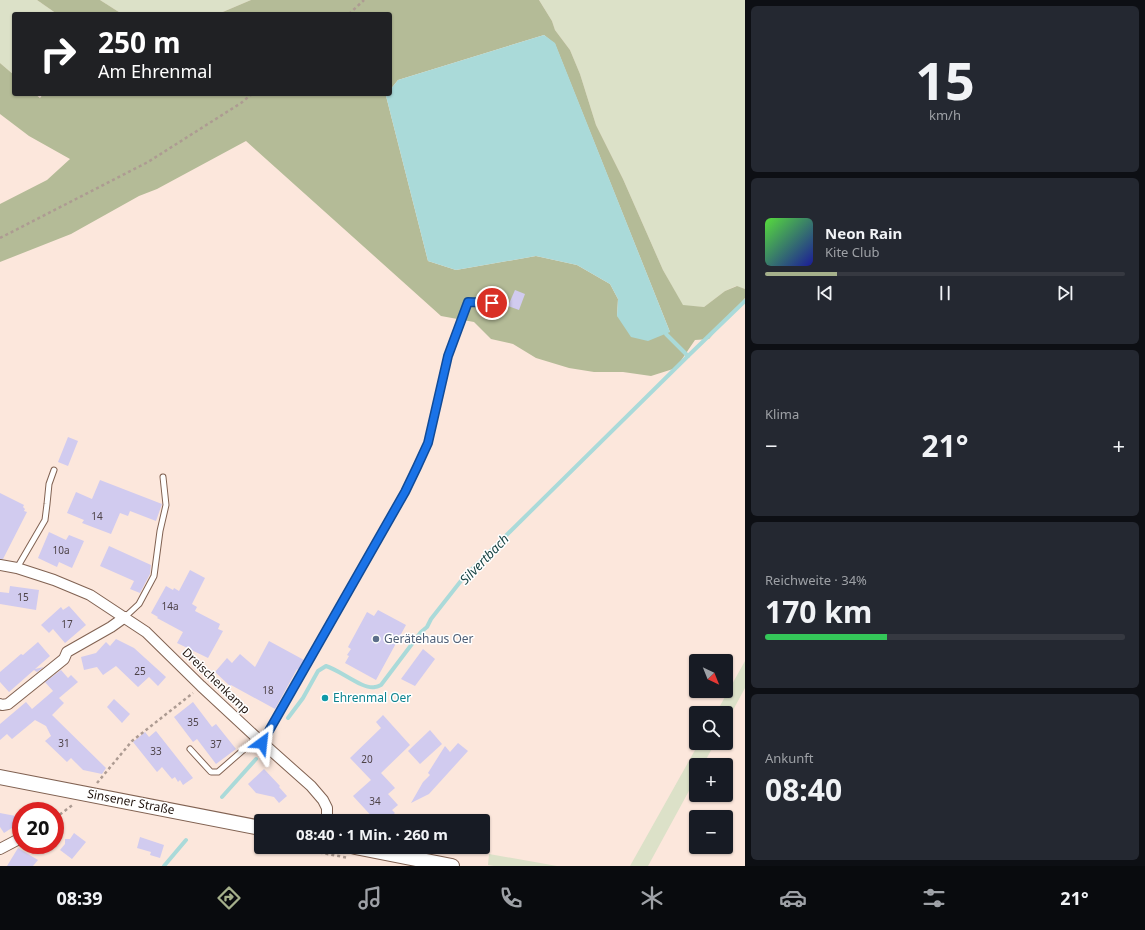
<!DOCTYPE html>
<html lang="de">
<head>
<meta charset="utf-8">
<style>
  :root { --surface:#171b24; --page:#242831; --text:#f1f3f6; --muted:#9ea1a6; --line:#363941; --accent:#a5b08b }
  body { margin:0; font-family:"Noto Sans",sans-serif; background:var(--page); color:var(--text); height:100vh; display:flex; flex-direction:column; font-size:15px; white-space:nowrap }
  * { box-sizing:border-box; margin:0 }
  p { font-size:13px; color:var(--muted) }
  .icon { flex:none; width:22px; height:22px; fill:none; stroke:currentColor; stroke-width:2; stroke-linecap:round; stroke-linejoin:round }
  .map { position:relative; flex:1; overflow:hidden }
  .details { display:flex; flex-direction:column; gap:6px; padding:6px; background:#0d0f14; width:400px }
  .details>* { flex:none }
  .guide { position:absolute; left:12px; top:12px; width:380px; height:84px; border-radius:4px; box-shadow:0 1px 3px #0004; background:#202124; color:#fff; overflow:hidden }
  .needle { width:26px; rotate:137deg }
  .buttons { position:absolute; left:689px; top:654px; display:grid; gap:8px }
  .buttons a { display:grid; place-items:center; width:44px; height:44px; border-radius:4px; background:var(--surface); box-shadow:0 1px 3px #0004; font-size:20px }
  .speed { position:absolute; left:12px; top:802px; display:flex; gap:8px; font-size:20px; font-weight:700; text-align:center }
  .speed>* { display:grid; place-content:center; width:52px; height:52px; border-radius:50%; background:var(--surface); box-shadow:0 1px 3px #0004; line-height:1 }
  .speed .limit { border:6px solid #d22; background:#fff; color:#111 }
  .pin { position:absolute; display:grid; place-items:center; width:34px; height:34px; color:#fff; margin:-17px; border:2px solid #fff; border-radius:50%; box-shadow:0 1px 4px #0007 }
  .me { position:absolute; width:44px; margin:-22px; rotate:30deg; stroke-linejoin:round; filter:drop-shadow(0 0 3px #0008) }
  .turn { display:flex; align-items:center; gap:14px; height:84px; padding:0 20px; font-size:18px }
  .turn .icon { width:52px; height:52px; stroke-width:2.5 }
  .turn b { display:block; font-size:28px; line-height:34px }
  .big { font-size:30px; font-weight:700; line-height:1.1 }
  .details .widget { flex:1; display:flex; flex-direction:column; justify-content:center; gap:6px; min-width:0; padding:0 14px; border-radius:6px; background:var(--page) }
  .details .dial { align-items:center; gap:0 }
  .dial b { font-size:52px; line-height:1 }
  .song { display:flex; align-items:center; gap:12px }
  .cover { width:48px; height:48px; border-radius:6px; background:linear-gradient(135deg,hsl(110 70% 55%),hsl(240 70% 35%)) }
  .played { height:4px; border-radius:2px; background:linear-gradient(90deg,var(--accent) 20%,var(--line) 20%) }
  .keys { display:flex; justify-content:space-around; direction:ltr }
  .heat { display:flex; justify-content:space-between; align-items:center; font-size:22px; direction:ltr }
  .charge { height:6px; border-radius:3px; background:linear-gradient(90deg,#34c759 34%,var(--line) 0) }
  .trip { position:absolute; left:254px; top:814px; width:236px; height:40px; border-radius:4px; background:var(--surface); box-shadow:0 1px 3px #0004; font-weight:700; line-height:40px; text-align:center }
  .dock { display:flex; height:64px; justify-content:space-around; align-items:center; background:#090b0e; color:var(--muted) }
  .dock .icon { width:28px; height:28px }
  .dock .selected { color:var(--accent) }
  .dock b { font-size:18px; color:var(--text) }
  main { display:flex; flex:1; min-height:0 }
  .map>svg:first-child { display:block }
</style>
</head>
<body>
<main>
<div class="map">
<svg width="745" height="866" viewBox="0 0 745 866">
  <rect width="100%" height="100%" fill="#fce7dc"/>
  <g fill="#dce1c8">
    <polygon points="0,0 37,0 57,14 14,14 14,75 0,63"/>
    <polygon points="100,0 251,0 218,14 122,14"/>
    <polygon points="539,0 745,0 745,289 736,286 725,291 704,307 683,306 663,270 623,179 596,125 580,74 570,50 555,30 552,21"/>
    <polygon points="745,661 745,688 726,723 726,713 716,713"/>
    <polygon points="699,743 715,743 703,765 696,765 696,778 648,866 630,866"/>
    <polygon points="489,854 557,866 494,866 488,865"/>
  </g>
  <g fill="#b4bb97">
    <polygon points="37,0 100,0 122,14 57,14"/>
    <polygon points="251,0 539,0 552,21 555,30 570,50 580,74 596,125 623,179 663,270 683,305 704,307 725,291 737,286 745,289 745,298 741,303 733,314 725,320 709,339 695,340 680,362 673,369 651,376 623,372 594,372 569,368 536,358 513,344 491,339 474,322 441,316 246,141 157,189 139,196 71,234 0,262 0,204 47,180 70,159 29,136 0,114 0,63 14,75 14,94 35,94 40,98 43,94 387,94 386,96 428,261 456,270 536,256 577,265 610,284 618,299 617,316 670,332 555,44 544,35 398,80 390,90 390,14 218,14"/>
  </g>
  <polygon fill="#aadad9" points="544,35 555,43 670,332 648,341 631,337 617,316 618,299 610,284 577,265 536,256 456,270 428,261 386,96 387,94 390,94 390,90 398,80"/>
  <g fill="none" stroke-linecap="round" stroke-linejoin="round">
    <g stroke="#aadad9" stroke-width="4">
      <polyline points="666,334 688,356"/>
      <path d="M288 718 303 698 318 671 326 666C340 670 363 690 375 687 377 687 379 686 381 685L421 632 427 627 431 619 464 577 688 356 745 301"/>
      <polyline points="222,797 256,759"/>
      <polyline points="164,866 186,840"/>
    </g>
  </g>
  <g fill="#d1cbef">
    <polygon points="515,290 525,294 519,310 508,306"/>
    <polygon points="68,437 78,441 68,466 58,462"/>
    <polygon points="100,480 162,504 156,521 130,511 128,516 120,513 111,534 82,523 84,520 67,513 76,492 92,499"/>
    <polygon points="0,493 24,505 23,507 25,509 24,511 27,512 3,559 0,559"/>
    <polygon points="49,532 66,540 69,535 84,541 72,568 59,562 57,567 38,558"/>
    <polygon points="109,546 151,565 150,574 140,593 130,589 134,581 100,566"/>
    <polygon points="190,570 205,578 192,604 197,607 195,611 220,624 218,629 223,631 208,658 177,643 183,632 157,618 158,617 151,613 166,586 173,590 174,588 179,591"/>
    <polygon points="10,586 39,590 36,610 0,604 0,592 9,593"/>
    <polygon points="69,606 86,625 65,643 53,629 49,633 41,625 61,607 63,610"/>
    <polygon points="378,610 406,625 376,680 345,663 349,656 347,655 351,649 348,647 367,612 374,616"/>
    <polygon points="116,639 134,648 166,677 158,686 149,677 138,687 116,666 103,675 97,667 84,670 81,657 96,653 106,642 110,646"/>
    <polygon points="269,641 304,660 298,670 297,669 275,709 231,685 230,686 215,672 227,658 232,663 240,654 255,667"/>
    <polygon points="38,642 50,656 35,669 44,667 37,672 34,670 9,692 0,682 0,672 21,654 23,655"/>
    <polygon points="423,649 435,659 415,686 401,679"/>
    <polygon points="61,670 68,678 71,675 78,682 59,698 64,703 52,715 106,768 102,774 83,770 71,758 67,762 45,741 51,736 46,726 35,720 12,739 7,734 0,740 0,724 26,702 32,709 53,691 45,682"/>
    <polygon points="114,699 130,714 122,723 107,707"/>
    <polygon points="193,702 212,727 216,724 236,749 216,764 197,739 193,742 174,717"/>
    <polygon points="383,715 410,745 381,773 395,788 388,794 398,805 392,810 395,813 386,821 376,821 353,796 371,780 350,758 381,728 376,722"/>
    <polygon points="430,730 442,744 420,764 408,751"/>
    <polygon points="156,731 193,778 183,785 180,780 178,782 175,777 172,779 162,767 157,772 133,742 145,732 149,737"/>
    <polygon points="458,743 468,751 429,794 411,803 423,782 430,775 428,773 445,746 450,752"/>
    <polygon points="264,769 280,786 279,787 287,796 279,803 274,797 256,793 248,784"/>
    <polygon points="0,813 21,817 21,822 4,833 0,827"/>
    <polygon points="74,833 86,842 72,859 60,850 65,844 65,839 70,839"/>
    <polygon points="140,837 164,845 160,858 150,855 151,852 137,848"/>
    <polygon points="18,848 38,860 33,866 7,866"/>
  </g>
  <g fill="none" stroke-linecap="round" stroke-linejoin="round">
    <defs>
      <g id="lane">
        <polyline points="17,568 45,520 47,504 49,484 54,470"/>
        <polyline points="125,617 139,604 154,576 160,531 166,505 163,477"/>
        <polyline points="262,743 405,492 417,467 428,443 448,356 468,302 503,303"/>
        <polyline points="190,749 211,772 218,772 257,738"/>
      </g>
      <g id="street">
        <polyline points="0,565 17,568 54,580 90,595 146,632 201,686 257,738 311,786 323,800 327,808 327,821"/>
        <polyline points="0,704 2,705 8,704 64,659 67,652 111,627 125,617"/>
        <polyline points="0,849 21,838"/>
      </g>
      <g id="secondary">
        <polyline points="0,777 261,828"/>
        <polyline points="355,847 452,866"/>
      </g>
    </defs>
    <use href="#lane" stroke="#816252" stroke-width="7"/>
    <use href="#street" stroke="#816252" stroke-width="12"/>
    <use href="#secondary" stroke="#816252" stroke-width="16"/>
    <g stroke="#ad9b92" stroke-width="2.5" stroke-dasharray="3 3" stroke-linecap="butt">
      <polyline points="349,14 364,0"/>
      <polyline points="0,238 148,162 241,103 252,94"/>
      <polyline points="97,783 132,741 193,693"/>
      <polyline points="55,818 74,804"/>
      <polyline points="290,847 349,858"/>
    </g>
    <use href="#lane" stroke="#fff" stroke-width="5"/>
    <use href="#street" stroke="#fff" stroke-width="10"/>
    <use href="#secondary" stroke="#fff" stroke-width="14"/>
  </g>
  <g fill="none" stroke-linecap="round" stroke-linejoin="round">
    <defs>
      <polyline id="route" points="262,743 405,492 417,467 428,443 448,356 468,302 492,303"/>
    </defs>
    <use href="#route" stroke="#114b97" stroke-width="10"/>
    <use href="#route" stroke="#1a73e8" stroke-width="7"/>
  </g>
  <circle fill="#5c6f8a" stroke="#fff" stroke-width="1.5" cx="376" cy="639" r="4"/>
  <circle fill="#0f9aa8" stroke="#fff" stroke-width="1.5" cx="325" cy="698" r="4"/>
  <g text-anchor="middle" stroke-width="3" stroke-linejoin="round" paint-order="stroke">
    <g font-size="10" fill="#4d4247">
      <text x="97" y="520">14</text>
      <text x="61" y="554">10a</text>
      <text x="23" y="601">15</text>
      <text x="170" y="610">14a</text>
      <text x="67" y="628">17</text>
      <text x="140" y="675">25</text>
      <text x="268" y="694">18</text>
      <text x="193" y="726">35</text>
      <text x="64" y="747">31</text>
      <text x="216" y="748">37</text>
      <text x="156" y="755">33</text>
      <text x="367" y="763">20</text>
      <text x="375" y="805">34</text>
    </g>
    <g font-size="12" fill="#4e5e75" stroke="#fff" text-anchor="start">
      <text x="384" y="643">Gerätehaus Oer</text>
    </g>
    <g font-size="12" fill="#21150f" stroke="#fff">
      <text transform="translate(216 681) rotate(44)" y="4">Dreischenkamp</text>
      <text transform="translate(131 802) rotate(11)" y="4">Sinsener Straße</text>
    </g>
    <g font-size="12" fill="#0d838f" stroke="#fff" text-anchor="start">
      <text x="333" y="702">Ehrenmal Oer</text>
    </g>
    <g font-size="13" font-style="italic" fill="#194545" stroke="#fff">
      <text transform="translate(484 559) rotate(-46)" y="5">Silvertbach</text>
    </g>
  </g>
</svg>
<div class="buttons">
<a><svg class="needle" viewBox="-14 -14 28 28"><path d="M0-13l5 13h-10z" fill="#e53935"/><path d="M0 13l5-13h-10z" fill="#9ea1a6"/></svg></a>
<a><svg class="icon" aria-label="search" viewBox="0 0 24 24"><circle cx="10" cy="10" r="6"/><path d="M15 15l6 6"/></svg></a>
<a>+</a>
<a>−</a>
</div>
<div class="speed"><div class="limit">20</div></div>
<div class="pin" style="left:492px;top:303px;background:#d93025"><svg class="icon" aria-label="arrive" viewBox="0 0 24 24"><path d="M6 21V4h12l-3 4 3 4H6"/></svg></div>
<svg class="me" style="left:262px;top:743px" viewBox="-20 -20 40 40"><path d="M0-17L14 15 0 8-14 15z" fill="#1a73e8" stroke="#fff" stroke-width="4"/></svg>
<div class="trip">08:40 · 1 Min. · 260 m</div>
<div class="guide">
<div class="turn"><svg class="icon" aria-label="right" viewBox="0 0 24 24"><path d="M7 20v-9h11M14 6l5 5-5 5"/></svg><div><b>250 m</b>Am Ehrenmal</div></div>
</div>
</div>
<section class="details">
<div class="widget dial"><b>15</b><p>km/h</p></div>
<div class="widget">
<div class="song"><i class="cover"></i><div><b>Neon Rain</b><p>Kite Club</p></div></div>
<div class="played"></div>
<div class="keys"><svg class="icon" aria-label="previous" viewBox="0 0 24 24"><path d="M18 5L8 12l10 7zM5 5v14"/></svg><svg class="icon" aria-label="pause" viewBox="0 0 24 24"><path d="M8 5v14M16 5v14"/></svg><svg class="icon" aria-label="next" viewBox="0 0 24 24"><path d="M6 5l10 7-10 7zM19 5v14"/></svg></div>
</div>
<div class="widget"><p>Klima</p>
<div class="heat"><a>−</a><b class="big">21°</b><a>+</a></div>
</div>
<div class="widget"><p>Reichweite · 34%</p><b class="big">170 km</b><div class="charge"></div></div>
<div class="widget"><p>Ankunft</p><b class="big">08:40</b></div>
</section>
</main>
<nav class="dock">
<b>08:39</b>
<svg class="icon selected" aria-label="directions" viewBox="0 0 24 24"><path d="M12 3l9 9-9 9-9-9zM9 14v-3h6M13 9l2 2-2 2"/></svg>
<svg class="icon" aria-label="music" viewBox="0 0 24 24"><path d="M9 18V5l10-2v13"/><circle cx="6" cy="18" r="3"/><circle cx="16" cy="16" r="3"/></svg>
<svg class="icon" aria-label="phone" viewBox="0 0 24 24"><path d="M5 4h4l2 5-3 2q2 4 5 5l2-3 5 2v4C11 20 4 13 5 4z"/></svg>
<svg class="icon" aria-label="climate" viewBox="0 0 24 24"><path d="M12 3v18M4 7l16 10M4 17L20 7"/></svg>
<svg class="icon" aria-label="car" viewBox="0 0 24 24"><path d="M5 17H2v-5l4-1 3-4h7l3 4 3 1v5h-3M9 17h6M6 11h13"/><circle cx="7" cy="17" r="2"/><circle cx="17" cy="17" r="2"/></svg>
<svg class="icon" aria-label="filters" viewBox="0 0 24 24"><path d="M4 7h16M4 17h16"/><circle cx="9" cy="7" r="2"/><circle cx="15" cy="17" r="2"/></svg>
<b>21°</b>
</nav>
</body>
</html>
